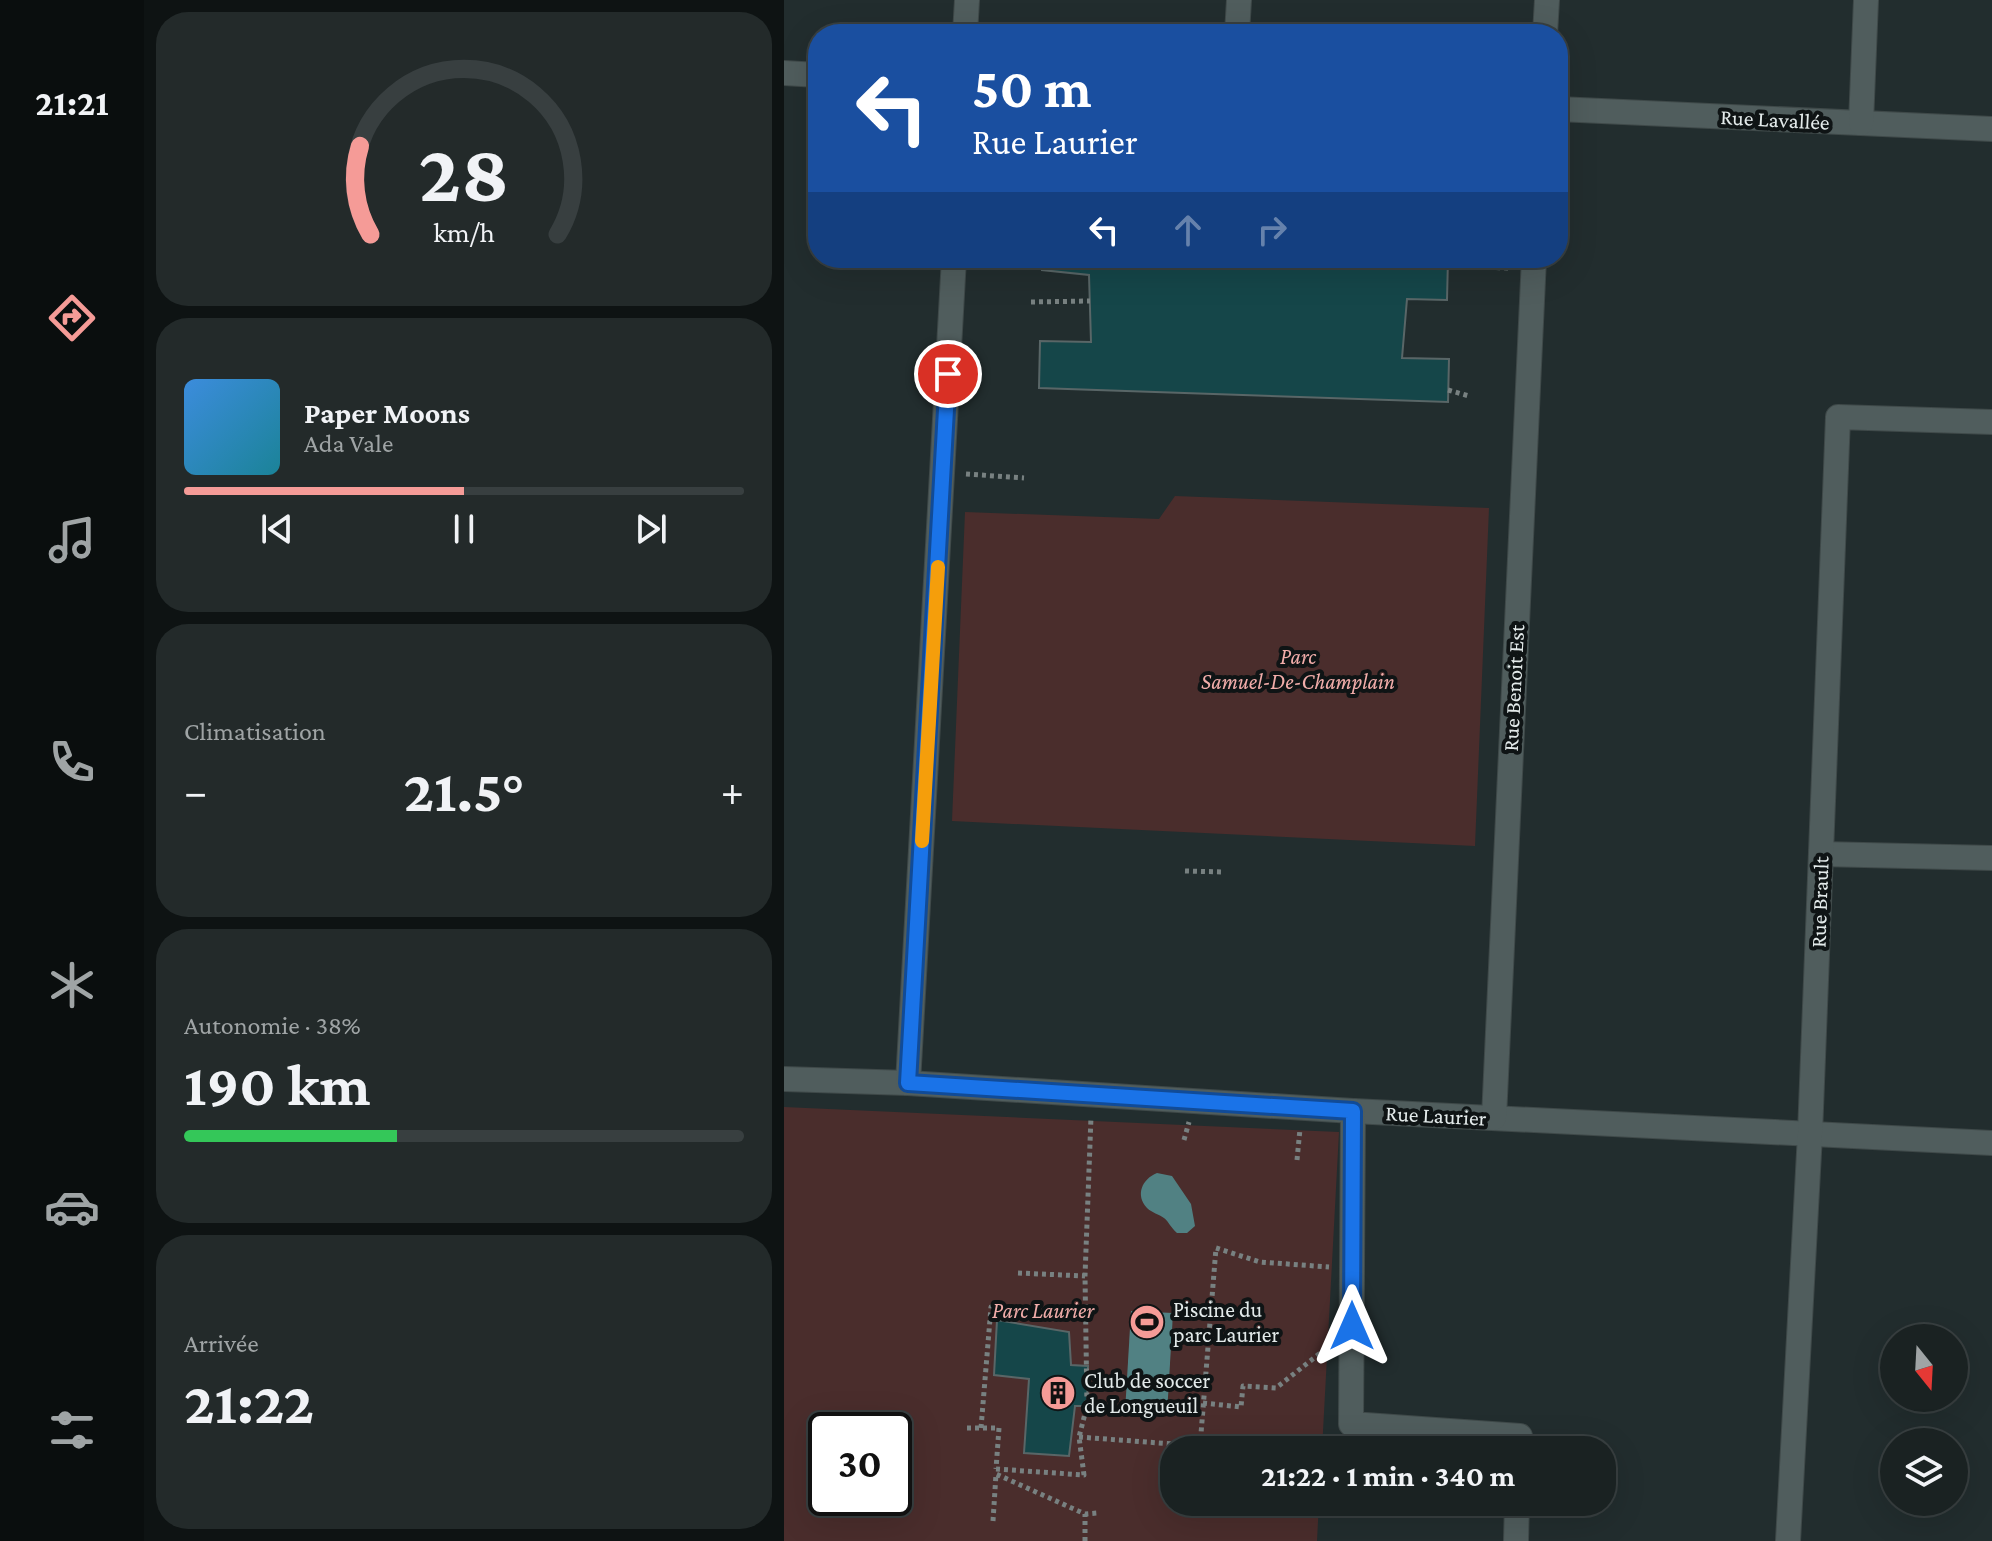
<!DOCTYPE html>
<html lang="fr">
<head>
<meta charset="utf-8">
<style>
  :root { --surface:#1a2222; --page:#232a2a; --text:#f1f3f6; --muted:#9fa4a5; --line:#383f40; --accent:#f59b97 }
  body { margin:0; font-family:"Crimson Pro",serif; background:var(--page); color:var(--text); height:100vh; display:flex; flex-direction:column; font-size:30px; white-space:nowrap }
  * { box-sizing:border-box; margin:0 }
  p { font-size:26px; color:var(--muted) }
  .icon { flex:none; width:44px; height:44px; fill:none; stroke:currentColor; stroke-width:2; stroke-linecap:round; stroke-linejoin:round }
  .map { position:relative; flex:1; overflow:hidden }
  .details { display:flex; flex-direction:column; gap:12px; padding:12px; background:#0e1313; width:640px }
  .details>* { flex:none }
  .top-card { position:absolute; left:24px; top:24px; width:760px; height:244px; border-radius:32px; box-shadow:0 8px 32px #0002,0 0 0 2px var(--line); background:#1a4fa0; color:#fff; overflow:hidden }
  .needle { width:52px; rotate:162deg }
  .buttons { position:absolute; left:1096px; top:1324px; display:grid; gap:16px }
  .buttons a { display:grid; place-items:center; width:88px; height:88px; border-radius:50%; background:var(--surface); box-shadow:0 8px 32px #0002,0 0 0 2px var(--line); font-size:40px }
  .speed { position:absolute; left:24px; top:1412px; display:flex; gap:16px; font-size:40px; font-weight:700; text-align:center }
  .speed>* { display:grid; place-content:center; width:104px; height:104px; border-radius:50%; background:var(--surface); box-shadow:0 8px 32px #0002,0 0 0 2px var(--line); line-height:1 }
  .speed .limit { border:4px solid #111; border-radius:12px; background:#fff; color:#111 }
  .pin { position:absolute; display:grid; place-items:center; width:68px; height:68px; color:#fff; margin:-34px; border:4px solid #fff; border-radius:50%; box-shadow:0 2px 8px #0007 }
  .me { position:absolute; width:88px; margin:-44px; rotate:0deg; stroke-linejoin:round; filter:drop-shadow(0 0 6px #0008) }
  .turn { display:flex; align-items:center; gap:28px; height:168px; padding:0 32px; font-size:36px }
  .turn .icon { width:104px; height:104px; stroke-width:2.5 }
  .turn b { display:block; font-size:56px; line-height:68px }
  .lanes { display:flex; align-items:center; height:76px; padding:0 32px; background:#0003; justify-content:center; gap:40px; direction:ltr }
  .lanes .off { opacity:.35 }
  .big { font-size:60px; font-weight:700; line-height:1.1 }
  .details .widget { flex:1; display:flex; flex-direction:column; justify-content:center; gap:12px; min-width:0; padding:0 28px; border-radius:32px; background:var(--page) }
  .details .dial { align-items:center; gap:0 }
  .dial svg { height:208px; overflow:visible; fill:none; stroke:var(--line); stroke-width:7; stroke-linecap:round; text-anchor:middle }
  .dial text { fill:var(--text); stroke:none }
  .song { display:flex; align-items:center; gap:24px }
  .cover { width:96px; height:96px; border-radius:12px; background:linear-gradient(135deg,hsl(210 70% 55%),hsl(190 70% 35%)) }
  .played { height:8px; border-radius:4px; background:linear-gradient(90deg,var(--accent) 50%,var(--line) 50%) }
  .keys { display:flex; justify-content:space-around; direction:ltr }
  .heat { display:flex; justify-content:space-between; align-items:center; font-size:44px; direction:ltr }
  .charge { height:12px; border-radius:6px; background:linear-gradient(90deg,#34c759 38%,var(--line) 0) }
  .trip { position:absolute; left:376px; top:1436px; width:456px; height:80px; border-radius:32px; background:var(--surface); box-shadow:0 8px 32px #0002,0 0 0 2px var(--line); font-weight:700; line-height:80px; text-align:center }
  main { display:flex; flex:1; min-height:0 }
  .menu { display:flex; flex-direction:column; width:144px; justify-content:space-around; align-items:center; background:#0a0e0e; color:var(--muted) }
  .menu .icon { width:56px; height:56px }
  .menu .active { color:var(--accent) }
  .menu b { font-size:36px; color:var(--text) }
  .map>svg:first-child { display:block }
</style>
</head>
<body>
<main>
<nav class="menu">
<b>21:21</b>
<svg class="icon active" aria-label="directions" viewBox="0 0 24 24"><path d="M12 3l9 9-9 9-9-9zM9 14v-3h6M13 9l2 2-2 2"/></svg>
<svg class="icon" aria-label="music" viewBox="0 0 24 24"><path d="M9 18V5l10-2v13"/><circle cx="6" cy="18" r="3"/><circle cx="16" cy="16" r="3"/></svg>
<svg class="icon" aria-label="phone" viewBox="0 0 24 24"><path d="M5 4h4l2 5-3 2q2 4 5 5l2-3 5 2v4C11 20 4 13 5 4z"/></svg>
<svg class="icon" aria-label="climate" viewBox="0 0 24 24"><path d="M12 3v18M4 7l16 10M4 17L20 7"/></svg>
<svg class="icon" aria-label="car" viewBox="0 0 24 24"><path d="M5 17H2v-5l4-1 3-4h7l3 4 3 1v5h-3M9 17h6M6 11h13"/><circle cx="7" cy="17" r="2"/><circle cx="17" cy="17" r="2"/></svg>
<svg class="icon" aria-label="filters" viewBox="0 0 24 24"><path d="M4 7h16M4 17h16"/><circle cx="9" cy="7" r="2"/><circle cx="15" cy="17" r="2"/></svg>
</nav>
<section class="details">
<div class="widget dial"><svg viewBox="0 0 100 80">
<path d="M14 69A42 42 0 1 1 86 69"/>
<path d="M14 69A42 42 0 0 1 10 35" stroke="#f59b97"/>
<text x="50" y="56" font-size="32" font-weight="700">28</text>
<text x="50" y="72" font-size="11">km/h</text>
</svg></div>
<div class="widget">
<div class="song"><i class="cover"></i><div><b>Paper Moons</b><p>Ada Vale</p></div></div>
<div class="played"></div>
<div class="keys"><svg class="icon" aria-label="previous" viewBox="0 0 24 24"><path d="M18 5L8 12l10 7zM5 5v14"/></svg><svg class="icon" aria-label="pause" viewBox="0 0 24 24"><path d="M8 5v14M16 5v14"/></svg><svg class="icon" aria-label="next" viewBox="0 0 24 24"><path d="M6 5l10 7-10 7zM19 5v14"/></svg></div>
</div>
<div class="widget"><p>Climatisation</p>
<div class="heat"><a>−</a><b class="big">21.5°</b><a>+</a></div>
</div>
<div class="widget"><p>Autonomie · 38%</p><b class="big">190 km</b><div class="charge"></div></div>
<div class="widget"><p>Arrivée</p><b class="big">21:22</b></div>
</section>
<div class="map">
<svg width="1208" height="1541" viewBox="0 0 1208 1541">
  <rect width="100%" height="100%" fill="#222d2e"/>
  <g fill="#4a2d2c" fill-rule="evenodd">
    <polygon points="391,496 705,508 691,846 168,821 181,512 375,519"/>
    <path d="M0 1107 555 1132 538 1450H390V1502H535L533 1541H0ZM42 1430H110V1498H42Z"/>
  </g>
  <g fill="#518183">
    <path d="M373 1173 388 1176 407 1204 411 1226 403 1233H393C387 1228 385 1222 380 1218 375 1214 368 1213 363 1208 351 1195 358 1179 373 1173Z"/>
    <polygon points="347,1311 389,1313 383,1414 341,1412"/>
  </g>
  <g fill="#154649" stroke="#596667" stroke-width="2">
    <polygon points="258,258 664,258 663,300 623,299 618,358 665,359 664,402 255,388 256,341 307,342 305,275 258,270"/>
    <polygon points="213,1320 285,1332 287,1365 304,1366 303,1406 291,1406 285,1456 240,1453 245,1379 210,1375"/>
  </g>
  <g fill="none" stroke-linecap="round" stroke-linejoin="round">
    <defs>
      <g id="minor">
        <polyline points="181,34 183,0"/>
        <polyline points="453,34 455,0"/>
        <polyline points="761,34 763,0"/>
        <polyline points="0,73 34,75"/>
        <polyline points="774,109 1208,129"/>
        <polyline points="1077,123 1082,0"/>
        <polyline points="1037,854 1208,858"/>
        <polyline points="0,1079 124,1083 569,1111 1208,1143"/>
        <polyline points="124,1083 170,258"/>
        <polyline points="569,1111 567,1424 736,1436 736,1450"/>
        <polyline points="710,1118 750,258"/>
        <polyline points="732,1541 733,1502"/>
        <polyline points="1004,1541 1026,1134 1054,417 1208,422"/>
      </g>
    </defs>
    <use href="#minor" stroke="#3f4949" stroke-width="26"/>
    <g stroke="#788181" stroke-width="5" stroke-dasharray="4 4" stroke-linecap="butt">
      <polyline points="664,266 726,268"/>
      <polyline points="247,302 306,301"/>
      <polyline points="664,390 685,396"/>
      <polyline points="182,474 240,478"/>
      <polyline points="401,871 440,872"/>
      <polyline points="400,1140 405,1122"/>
      <polyline points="513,1160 516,1129"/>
      <polyline points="234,1273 301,1276"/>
      <polyline points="419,1403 457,1407 459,1386 492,1388 535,1354 543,1354"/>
      <polyline points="183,1428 215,1428 212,1469"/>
      <polyline points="197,1428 207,1307 233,1309"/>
      <polyline points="295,1437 416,1446 432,1248 476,1262 545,1267"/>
      <polyline points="212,1469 300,1475 295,1437 303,1406 301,1276 307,1117"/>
      <polyline points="209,1521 212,1474 301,1514 313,1513"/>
      <polyline points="301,1541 301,1514"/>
    </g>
    <use href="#minor" stroke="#505d5d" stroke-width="24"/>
  </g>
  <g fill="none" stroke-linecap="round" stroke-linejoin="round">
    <defs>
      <polyline id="route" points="164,374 124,1083 569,1111 568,1326"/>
    </defs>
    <use href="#route" stroke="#114b97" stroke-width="20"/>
    <use href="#route" stroke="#1a73e8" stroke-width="14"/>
    <polyline stroke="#f59e0b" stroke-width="14" points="138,841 154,567"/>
  </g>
  <defs>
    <symbol id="stadium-disc" viewBox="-11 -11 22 22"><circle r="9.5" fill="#f59b97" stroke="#0f1415"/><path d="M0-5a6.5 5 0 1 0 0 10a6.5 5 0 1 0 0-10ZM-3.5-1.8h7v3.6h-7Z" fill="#111"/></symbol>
    <symbol id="building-disc" viewBox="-11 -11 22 22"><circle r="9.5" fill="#f59b97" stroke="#0f1415"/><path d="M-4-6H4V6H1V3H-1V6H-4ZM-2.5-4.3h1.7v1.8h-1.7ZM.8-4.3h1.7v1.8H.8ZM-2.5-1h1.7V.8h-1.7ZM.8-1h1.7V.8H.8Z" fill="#111"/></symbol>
  </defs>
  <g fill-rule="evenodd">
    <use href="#stadium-disc" x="343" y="1302" width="40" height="40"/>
    <use href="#building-disc" x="254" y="1373" width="40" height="40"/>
  </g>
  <g text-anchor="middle" stroke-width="8" stroke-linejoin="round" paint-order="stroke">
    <g font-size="22" fill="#e3eaea" stroke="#0f1415">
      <text transform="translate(991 119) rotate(3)" y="8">Rue Lavallée</text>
      <text transform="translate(729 688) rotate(-87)" y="8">Rue Benoit Est</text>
      <text transform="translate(1035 902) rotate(-88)" y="8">Rue Brault</text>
      <text transform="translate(652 1115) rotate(3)" y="8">Rue Laurier</text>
    </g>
    <g font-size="22" font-style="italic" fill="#f2adaa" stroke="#0f1415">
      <text x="514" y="664">Parc<tspan x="514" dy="25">Samuel-De-Champlain</tspan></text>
      <text x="259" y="1318">Parc Laurier</text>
    </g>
    <g font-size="22" fill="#e3eaea" stroke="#0f1415" text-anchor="start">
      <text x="389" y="1317">Piscine du<tspan x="389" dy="25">parc Laurier</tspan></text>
      <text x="300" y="1388">Club de soccer<tspan x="300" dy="25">de Longueuil</tspan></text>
    </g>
  </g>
</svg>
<div class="buttons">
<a><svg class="needle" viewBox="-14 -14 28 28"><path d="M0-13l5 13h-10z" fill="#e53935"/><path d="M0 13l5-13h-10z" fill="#9fa4a5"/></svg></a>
<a><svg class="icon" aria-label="layers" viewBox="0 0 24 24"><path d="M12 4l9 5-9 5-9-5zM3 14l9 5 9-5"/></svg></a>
</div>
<div class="speed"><div class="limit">30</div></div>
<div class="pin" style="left:164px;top:374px;background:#d93025"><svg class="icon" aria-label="arrive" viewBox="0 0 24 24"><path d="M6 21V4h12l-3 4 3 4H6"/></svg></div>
<svg class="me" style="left:568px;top:1326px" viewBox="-20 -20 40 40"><path d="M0-17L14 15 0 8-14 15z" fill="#1a73e8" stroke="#fff" stroke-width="4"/></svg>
<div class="trip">21:22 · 1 min · 340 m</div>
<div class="top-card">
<div class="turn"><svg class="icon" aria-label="left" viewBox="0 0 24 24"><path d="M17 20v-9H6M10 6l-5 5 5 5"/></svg><div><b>50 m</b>Rue Laurier</div></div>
<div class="lanes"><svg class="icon" aria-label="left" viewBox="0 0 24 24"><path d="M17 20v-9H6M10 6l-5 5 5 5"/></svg><svg class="icon off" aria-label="ahead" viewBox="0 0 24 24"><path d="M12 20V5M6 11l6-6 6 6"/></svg><svg class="icon off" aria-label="right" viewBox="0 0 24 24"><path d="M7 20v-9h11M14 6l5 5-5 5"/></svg></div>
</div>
</div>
</main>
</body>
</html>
